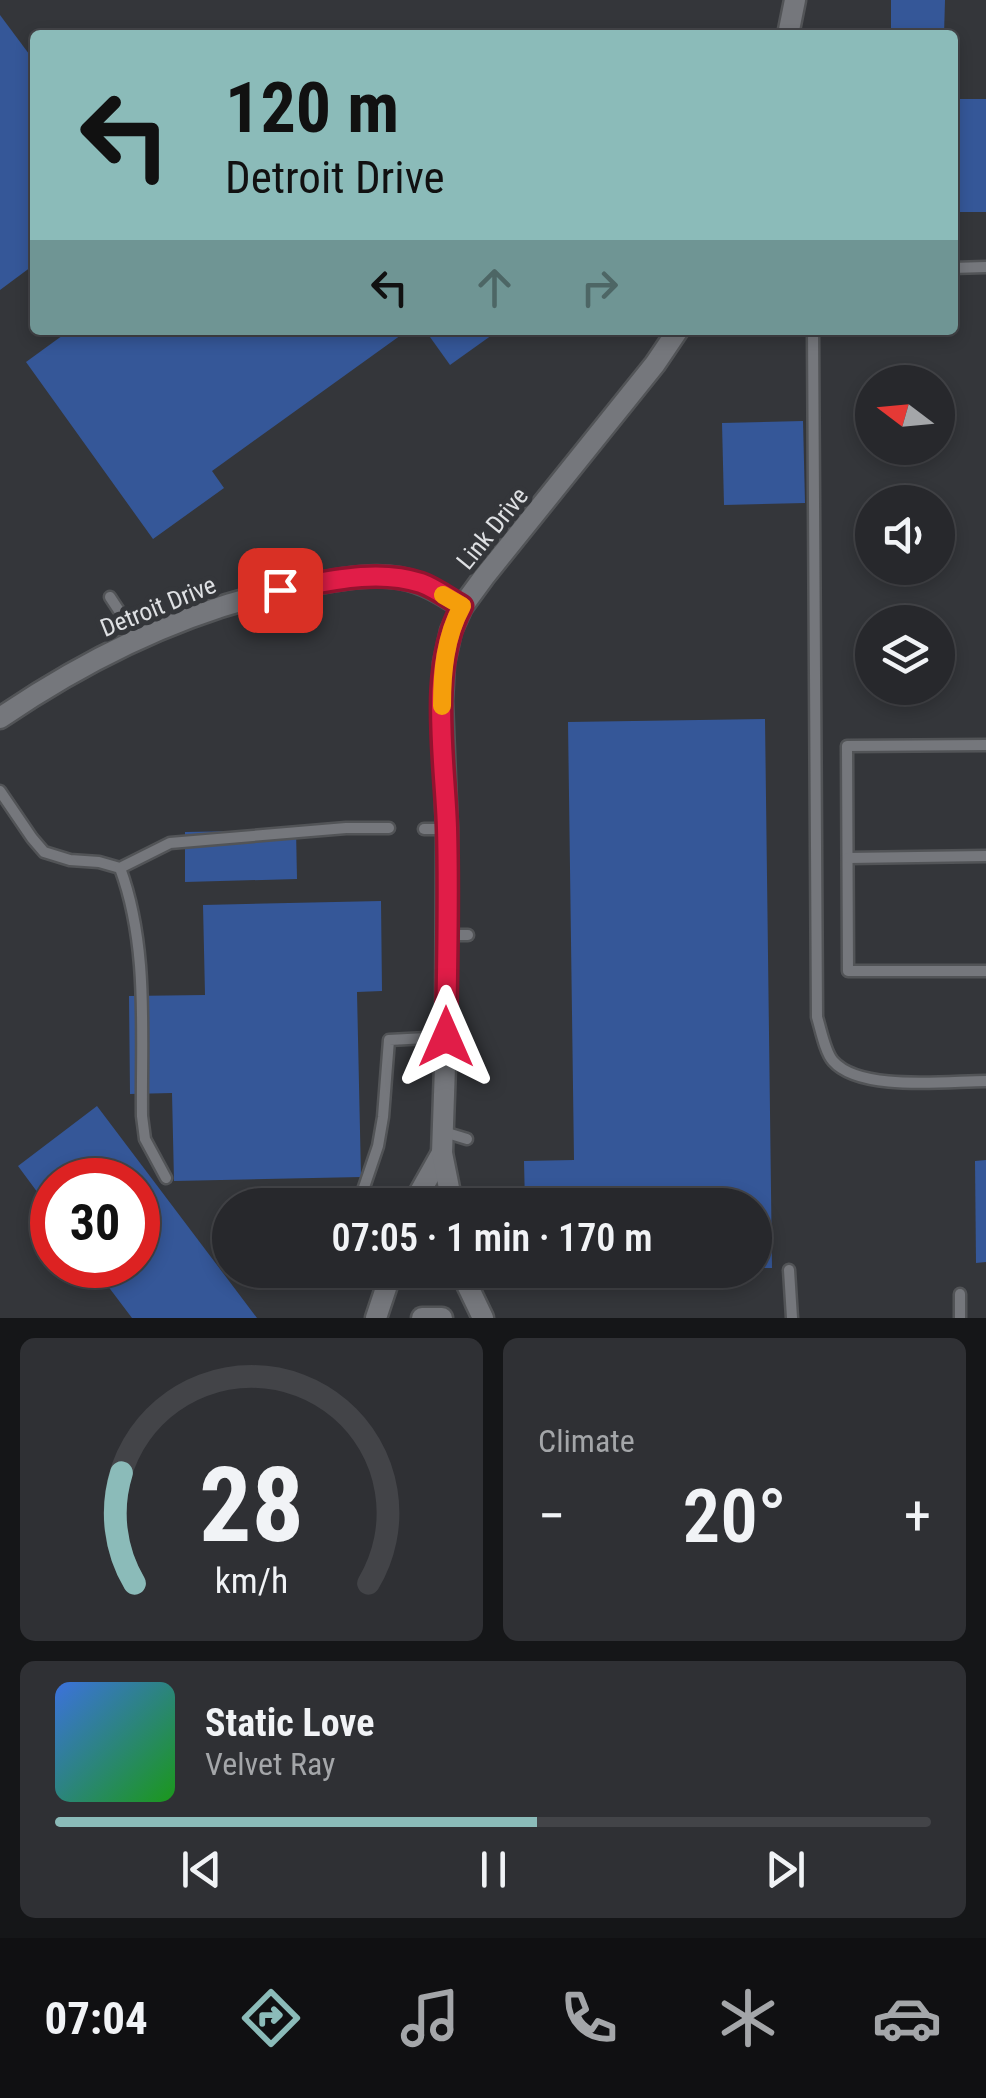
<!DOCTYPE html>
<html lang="en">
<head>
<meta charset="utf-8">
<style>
  :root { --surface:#27282c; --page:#2f3034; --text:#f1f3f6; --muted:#a4a6a9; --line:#434448; --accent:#8bbbb9 }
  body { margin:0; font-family:"Roboto Condensed",sans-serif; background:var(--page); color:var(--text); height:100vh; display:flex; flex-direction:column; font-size:38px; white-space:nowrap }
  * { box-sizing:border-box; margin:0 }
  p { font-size:32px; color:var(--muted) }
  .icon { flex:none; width:55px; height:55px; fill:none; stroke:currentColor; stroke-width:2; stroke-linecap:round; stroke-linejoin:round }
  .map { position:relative; height:1318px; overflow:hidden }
  .details { display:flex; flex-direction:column; gap:20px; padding:20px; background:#151618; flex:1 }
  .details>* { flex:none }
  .banner { position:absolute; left:30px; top:30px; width:928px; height:305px; border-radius:10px; box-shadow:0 5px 15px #0003,0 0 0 2px var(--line); background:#8bbbb9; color:#111; overflow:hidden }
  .needle { width:65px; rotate:286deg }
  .tools { position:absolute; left:855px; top:365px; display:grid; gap:20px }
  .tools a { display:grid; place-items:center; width:100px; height:100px; border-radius:50%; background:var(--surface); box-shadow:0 5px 15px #0003,0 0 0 2px var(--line); font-size:50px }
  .speed { position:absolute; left:30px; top:1158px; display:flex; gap:20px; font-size:50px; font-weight:700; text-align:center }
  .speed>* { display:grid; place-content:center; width:130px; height:130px; border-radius:50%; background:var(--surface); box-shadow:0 5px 15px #0003,0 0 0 2px var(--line); line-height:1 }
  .speed .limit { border:15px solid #d22; background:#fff; color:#111 }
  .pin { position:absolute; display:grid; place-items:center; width:85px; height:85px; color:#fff; margin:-42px; border-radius:20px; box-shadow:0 5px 15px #0006 }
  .me { position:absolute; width:110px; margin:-55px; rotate:0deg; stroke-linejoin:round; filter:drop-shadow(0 0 8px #0008) }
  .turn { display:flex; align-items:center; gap:35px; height:210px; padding:0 30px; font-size:45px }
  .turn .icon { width:130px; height:130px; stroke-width:2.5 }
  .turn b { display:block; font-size:70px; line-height:85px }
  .lanes { display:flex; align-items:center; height:95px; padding:0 30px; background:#0003; justify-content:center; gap:50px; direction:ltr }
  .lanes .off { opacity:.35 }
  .big { font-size:75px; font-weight:600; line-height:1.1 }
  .details .widget { flex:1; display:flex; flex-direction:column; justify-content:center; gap:15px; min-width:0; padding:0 35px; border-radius:15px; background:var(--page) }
  .details .dial { align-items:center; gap:0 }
  .dial svg { height:260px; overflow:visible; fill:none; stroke:var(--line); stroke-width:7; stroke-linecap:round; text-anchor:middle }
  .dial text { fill:var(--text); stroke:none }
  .song { display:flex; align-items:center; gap:30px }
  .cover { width:120px; height:120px; border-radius:15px; background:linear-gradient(135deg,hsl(220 70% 55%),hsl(120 70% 35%)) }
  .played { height:10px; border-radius:5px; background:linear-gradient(90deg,var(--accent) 55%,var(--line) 55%) }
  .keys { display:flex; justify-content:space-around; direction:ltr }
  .heat { display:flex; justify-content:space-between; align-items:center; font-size:55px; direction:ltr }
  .details .tiles { flex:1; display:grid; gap:20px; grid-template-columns:1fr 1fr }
  .widget:last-child { grid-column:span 2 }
  .trip { position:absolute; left:212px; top:1188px; width:560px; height:100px; border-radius:50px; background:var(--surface); box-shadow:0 5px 15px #0003,0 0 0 2px var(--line); font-weight:600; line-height:100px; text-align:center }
  .tab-bar { display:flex; height:160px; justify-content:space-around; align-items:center; background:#101012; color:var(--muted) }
  .tab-bar .icon { width:70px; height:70px }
  .tab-bar .active { color:var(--accent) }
  .tab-bar b { font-size:45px; color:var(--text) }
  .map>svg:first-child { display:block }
</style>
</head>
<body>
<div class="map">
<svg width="986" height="1318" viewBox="0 0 986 1318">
  <rect width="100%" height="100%" fill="#34363a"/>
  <g fill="#355798">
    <polygon points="891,0 945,0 944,35 891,35"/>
    <polygon points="0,15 35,62 35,264 0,290"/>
    <rect x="952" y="99" width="34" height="113"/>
    <polygon points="70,330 408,330 212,471 224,488 153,539 26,362"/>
    <polygon points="425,330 499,330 450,365"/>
    <polygon points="803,421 805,503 724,505 722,423"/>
    <polygon points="765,719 772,1268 755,1268 755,1205 525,1205 524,1161 574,1160 568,722"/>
    <polygon points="296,830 297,879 185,882 185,832"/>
    <polygon points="381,901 382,991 357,992 361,1177 174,1181 172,1093 130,1094 129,996 205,995 203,905"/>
    <polygon points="97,1106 257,1318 132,1318 92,1265 138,1265 138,1180 52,1180 52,1212 18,1166"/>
    <polygon points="986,1160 986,1262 976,1263 975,1161"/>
  </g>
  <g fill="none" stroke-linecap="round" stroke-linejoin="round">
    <defs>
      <g id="service">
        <polyline points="952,268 986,267"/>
        <path d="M813 330 817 1017C821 1030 825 1052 833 1061 860 1092 947 1081 986 1081"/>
        <polyline points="110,597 137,638"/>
        <polyline points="986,745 847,746 848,971 986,971"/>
        <polyline points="0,791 32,838 44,852 70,860 99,862 120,868 170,843 346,828 389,828"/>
        <polyline points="424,829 447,829"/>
        <polyline points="848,858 986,856"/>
        <path d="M120 868C149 946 141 1033 142 1116L145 1139 166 1178"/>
        <polyline points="447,935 468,935"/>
        <polyline points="444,1132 467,1139"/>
        <polyline points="358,1205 378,1146 383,1117 389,1040 446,1037"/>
        <polyline points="789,1270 792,1318"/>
        <polyline points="960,1294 960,1318"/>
      </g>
      <g id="minor">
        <polyline points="788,35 795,0"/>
        <path d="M0 718C94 654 195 605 308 585 338 580 369 573 399 578 423 582 442 594 462 607"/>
        <polyline points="416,1205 420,1192 442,1153"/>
        <polyline points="449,1205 449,1188 442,1153 446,1037 447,829 442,701 444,663 451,631 462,607 484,577 655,364 678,330"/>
        <polyline points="460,1270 483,1318"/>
        <polyline points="376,1318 392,1270"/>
        <polyline points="422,1318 442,1318"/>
      </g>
    </defs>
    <use href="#service" stroke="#525457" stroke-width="15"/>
    <use href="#minor" stroke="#525457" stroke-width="25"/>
    <use href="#service" stroke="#75777c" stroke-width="10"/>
    <use href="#minor" stroke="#75777c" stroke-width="20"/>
  </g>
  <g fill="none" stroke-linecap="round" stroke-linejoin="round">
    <defs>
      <path id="route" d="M280 590C325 582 376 568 421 583 435 588 448 598 462 606 428 668 445 760 447 828 449 898 447 968 446 1037"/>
    </defs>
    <use href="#route" stroke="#92132f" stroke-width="25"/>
    <use href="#route" stroke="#e11d48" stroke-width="18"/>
    <path stroke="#f59e0b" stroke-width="18" d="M442 706C442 672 445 637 462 606L443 595"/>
  </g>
  <g text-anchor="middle" stroke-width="10" stroke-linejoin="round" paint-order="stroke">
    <g font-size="25" fill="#dee0e3" stroke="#34363a">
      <text transform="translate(492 528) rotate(-51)" y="9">Link Drive</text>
      <text transform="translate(158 606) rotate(-22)" y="9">Detroit Drive</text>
    </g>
  </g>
</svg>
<div class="tools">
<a><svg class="needle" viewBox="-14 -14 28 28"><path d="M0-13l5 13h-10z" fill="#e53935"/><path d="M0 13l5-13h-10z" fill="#a4a6a9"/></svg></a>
<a><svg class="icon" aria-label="sound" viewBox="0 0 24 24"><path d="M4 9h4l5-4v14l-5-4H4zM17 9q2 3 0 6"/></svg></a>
<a><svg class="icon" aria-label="layers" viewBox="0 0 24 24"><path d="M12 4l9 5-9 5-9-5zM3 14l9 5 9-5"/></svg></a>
</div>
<div class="speed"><div class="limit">30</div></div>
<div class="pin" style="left:280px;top:590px;background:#d93025"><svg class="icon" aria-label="arrive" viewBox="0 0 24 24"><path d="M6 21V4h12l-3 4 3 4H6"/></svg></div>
<svg class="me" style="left:446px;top:1037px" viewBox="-20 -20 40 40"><path d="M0-17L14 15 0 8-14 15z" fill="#e11d48" stroke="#fff" stroke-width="4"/></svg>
<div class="trip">07:05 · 1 min · 170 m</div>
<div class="banner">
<div class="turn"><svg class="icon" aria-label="left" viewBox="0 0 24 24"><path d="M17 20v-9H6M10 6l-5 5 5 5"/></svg><div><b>120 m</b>Detroit Drive</div></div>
<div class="lanes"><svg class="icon" aria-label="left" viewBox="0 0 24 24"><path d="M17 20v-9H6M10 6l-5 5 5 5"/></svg><svg class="icon off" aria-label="ahead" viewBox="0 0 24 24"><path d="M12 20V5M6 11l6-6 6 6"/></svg><svg class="icon off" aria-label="right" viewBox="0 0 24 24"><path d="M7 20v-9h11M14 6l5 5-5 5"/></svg></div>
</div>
</div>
<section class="details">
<div class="tiles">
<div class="widget dial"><svg viewBox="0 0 100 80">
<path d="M14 69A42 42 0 1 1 86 69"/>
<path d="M14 69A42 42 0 0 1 10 35" stroke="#8bbbb9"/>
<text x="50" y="56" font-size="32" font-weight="700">28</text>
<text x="50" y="72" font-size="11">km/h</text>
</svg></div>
<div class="widget"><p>Climate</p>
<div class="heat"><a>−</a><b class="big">20°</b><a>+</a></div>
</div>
<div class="widget">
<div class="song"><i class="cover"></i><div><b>Static Love</b><p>Velvet Ray</p></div></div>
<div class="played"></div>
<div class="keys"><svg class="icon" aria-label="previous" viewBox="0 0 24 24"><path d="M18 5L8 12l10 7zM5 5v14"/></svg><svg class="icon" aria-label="pause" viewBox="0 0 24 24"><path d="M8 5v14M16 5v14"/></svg><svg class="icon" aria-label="next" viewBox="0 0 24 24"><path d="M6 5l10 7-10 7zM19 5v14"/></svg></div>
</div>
</div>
</section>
<nav class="tab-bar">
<b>07:04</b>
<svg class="icon active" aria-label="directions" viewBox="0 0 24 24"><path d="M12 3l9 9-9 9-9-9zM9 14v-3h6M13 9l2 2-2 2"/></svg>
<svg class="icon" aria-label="music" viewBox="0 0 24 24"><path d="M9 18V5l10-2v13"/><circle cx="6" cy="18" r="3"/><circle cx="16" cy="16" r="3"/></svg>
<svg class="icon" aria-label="phone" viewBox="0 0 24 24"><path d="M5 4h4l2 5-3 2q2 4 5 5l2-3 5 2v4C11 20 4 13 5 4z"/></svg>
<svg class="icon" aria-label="climate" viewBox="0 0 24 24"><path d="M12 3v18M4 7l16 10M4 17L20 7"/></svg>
<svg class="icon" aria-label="car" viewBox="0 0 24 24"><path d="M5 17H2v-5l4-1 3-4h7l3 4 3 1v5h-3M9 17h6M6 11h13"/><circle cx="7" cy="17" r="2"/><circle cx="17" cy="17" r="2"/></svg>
</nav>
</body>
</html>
